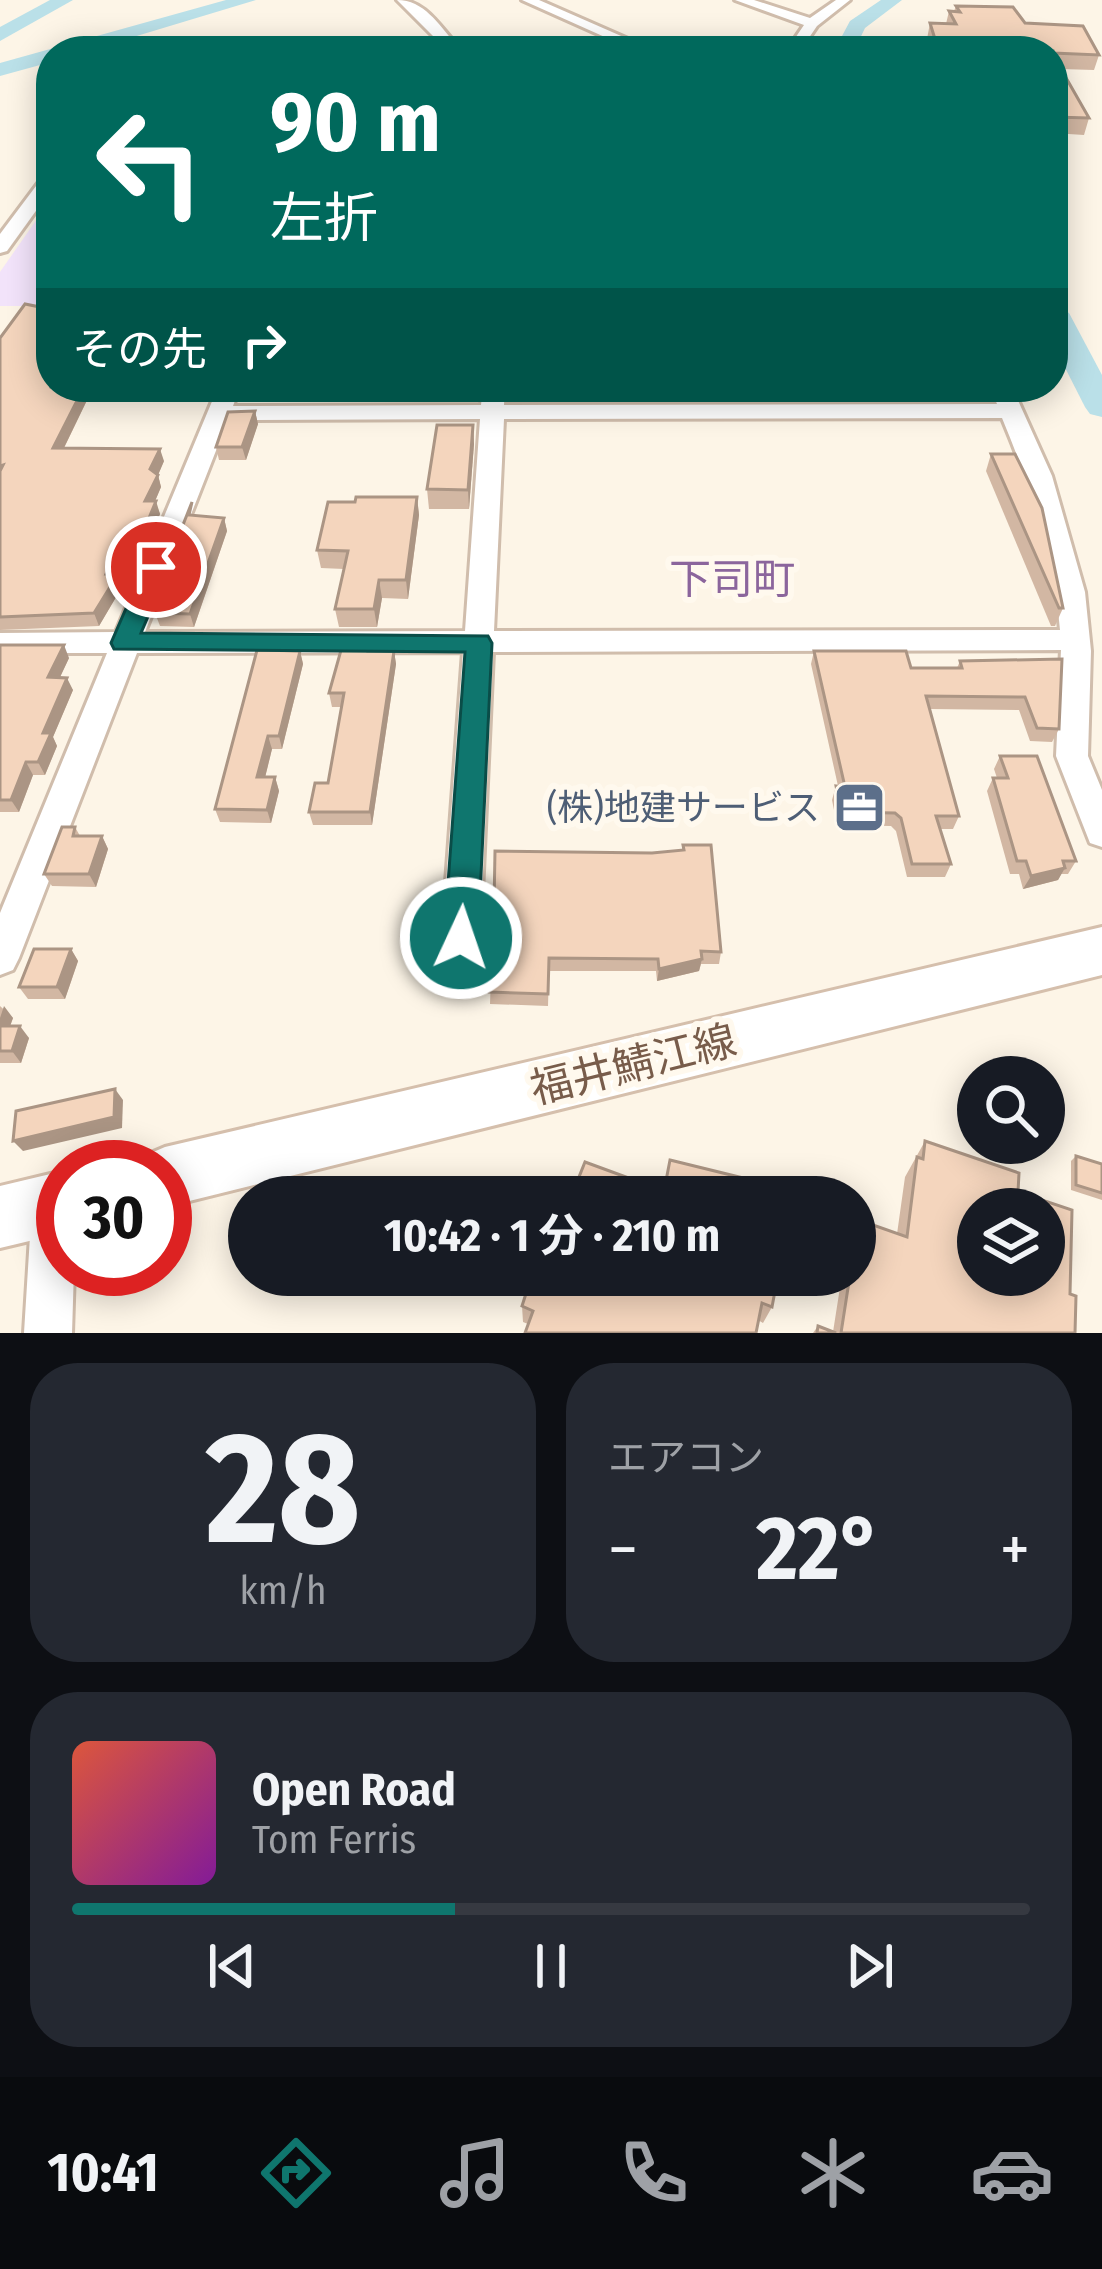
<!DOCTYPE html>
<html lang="ja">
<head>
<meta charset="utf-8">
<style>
  :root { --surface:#171b24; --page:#242831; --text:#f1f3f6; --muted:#9ea1a6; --line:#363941; --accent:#0f766e }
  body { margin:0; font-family:"Fira Sans Condensed","Noto Sans JP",sans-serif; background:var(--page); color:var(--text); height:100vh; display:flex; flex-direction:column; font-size:45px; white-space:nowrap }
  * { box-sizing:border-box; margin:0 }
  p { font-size:39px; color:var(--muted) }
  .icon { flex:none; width:66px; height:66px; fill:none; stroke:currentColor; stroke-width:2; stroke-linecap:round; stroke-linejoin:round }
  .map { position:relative; height:1333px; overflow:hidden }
  .side { display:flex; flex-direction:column; gap:30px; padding:30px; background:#0d0f14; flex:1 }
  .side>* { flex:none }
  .hud { position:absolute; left:36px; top:36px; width:1032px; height:366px; border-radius:48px; box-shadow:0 6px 30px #0003; background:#00695c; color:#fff; overflow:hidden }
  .controls { position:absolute; left:957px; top:1056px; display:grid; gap:24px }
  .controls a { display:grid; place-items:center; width:108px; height:108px; border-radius:50%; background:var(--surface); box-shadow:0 6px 30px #0003; font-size:60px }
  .speed { position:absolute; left:36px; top:1140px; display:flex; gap:24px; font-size:60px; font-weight:700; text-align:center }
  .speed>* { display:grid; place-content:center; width:156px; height:156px; border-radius:50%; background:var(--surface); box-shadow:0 6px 30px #0003; line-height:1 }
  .speed .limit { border:18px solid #d22; background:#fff; color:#111 }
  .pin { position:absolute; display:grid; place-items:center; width:102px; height:102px; color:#fff; margin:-51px; border:6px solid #fff; border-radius:50%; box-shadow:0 3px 12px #0007 }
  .me { position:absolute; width:132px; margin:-66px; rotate:3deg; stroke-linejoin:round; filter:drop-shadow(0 0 9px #0008) }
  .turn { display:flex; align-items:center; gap:42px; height:252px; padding:0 36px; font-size:54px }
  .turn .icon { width:156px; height:156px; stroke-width:2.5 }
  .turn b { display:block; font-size:84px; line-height:102px }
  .then { display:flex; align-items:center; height:114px; padding:0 36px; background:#0003; gap:24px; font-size:45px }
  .big { font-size:90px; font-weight:700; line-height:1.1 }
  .side .widget { flex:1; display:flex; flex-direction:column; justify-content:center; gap:18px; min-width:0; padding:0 42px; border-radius:48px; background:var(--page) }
  .side .dial { align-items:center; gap:0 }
  .dial b { font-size:156px; line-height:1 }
  .song { display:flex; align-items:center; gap:36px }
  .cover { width:144px; height:144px; border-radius:18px; background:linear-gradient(135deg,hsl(10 70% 55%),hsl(290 70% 35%)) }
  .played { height:12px; border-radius:6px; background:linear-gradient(90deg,var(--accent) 40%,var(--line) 40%) }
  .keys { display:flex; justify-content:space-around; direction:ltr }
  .heat { display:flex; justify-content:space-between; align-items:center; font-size:66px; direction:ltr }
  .side .tiles { flex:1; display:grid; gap:30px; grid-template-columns:1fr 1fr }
  .widget:last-child { grid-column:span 2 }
  .trip { position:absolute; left:228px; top:1176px; width:648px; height:120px; border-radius:60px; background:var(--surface); box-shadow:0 6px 30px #0003; font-weight:700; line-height:120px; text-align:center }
  .dock { display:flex; height:192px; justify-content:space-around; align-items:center; background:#090b0e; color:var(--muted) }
  .dock .icon { width:84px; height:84px }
  .dock .active { color:var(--accent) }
  .dock b { font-size:54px; color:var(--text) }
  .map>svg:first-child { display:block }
</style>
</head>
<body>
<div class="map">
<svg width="1102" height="1333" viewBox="0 0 1102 1333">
  <rect width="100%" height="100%" fill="#fdf5e7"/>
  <polygon fill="#f2e3fa" points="51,199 51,306 0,306 0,272"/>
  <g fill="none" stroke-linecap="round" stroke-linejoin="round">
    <g fill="#bae0e8" fill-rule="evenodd">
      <polygon points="50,0 73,0 0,41 0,27"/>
      <polygon points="226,0 256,0 87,51 51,51 51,62 0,76 0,63"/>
      <polygon points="881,0 902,0 865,28 854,51 834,51 850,21"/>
      <polygon points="1053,304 1069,313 1102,375 1102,417 1090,414 1085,407 1053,344"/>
    </g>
    <defs>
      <g id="minor">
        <path d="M397 0C424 0 438 24 455 43L789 47 804 25 735 0H754L810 18 836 0H850L817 26 800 51H173L221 41 440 43Z"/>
        <polygon points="522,0 539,0 628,39 616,42"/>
        <polygon points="51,173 51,190 7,251 0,253 0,234 45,174"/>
        <path d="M218 387H240L233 406 481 405 483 387H505L504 405 997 404 990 387H1012L1052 476 1085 592 1091 651 1088 756 1102 790V847L1090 843 1056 756 1061 650 493 652 480 937 474 949 461 953 448 949 442 937 463 652 137 653 19 958 13 970 0 975V913L107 653H0V633L116 632ZM1002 418C1030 485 1054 557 1060 630L494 631 504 419ZM480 419 465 631 145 632 228 420Z"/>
        <polygon points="54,1182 63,1186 63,1269 74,1269 72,1333 24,1333 32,1204 38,1188"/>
      </g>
      <g id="secondary">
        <polygon points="1102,927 1102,975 165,1207 165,1167 139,1167 144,1156 165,1147"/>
        <polygon points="63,1171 63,1233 0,1248 0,1186"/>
      </g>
    </defs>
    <use href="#minor" stroke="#d0bdac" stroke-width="6"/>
    <use href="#secondary" stroke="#d5bfac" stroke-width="6"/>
    <use href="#minor" fill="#fff" fill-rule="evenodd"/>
    <use href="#secondary" fill="#fff" fill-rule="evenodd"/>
  </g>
  <g fill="#d2b7a3">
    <polygon points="956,6 1025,23 1099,55 1094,70 1061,69 1089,118 1084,135 1053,133 1053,51 922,51 924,39 927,39 930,23 946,24 949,11 954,11"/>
    <polygon points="0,338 51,387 196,387 190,398 89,396 64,448 164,461 158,475 161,487 155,501 160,514 146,548 127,548 116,574 122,587 99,626 0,630"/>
    <polygon points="255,411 258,424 246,460 219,460 216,447"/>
    <polygon points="473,425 474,444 469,509 429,509 427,489"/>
    <polygon points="991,454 1063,608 1055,626 1051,626 986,471"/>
    <polygon points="417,497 419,515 408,599 382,598 377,627 339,627 335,609 344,569 321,568 317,550 355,502"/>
    <polygon points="196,514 196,516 224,518 227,531 194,627 160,626 155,613 182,545 179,535"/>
    <polygon points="369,643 370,651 394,651 396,664 372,825 313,825 309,812 328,783 342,707 332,707 329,693"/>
    <polygon points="0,645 69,658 60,677 73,690 53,737 57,746 45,775 33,775 19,812 0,812"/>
    <polygon points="300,651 303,664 282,749 272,749 265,777 275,777 279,791 271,823 220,822 215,809"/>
    <polygon points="814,651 911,668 957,668 960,661 1062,659 1059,729 1052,742 1030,741 1019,710 930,709 959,816 953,829 940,829 951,864 945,877 907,877 896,831 891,826 837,825 832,800 836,786 838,786 811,664"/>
    <polygon points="1000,756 1076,861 1068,874 1061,874 1058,880 1023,889 1019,874 1010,874 987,791 993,778 997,778 994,769"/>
    <polygon points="75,827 80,836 102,836 108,849 96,887 52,886 44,874"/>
    <polygon points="683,845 721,952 719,964 701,964 699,971 657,981 656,971 549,971 548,1006 490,1004 492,948 485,948 484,940 494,906 652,853 682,850"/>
    <polygon points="71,949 78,961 65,999 28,999 19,987"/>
    <polygon points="0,1006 13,1018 10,1026 29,1038 21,1063 0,1063"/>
    <polygon points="925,1141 1018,1192 1070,1294 1075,1333 813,1333 818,1326 833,1332 841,1281 824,1275 855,1275 855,1227 859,1220 897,1234 905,1177"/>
    <polygon points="1076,1156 1102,1164 1102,1200 1071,1190 1071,1161"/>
    <polygon points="778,1275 772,1307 763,1323 758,1320 528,1324 523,1322 522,1306"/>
  </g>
  <g fill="#ab9584">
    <polygon points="84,387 86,387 89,396 58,460 53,448"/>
    <polygon points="255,411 258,424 246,460 242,447"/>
    <polygon points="473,425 474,444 469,509 468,490"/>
    <polygon points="160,449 164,461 158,475 161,487 150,513 145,501 150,469"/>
    <polygon points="417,497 419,515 408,599 406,580"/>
    <polygon points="156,501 160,514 146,548 142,535"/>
    <polygon points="224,518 227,531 194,627 190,614"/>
    <polygon points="123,535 127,548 112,582 118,574 122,587 99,626 94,613 106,574"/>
    <polygon points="379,580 382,598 377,627 374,609"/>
    <polygon points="64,645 69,658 54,690 48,677"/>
    <polygon points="300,651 303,664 282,749 279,736"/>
    <polygon points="394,651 396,664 372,825 370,812"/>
    <polygon points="67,678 73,690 53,737 57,746 45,775 38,762 43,733"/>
    <polygon points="268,736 272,749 262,790 257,777"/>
    <polygon points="26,762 33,775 19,812 11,800"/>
    <polygon points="275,777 279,791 271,823 267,810"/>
    <polygon points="102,836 108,849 96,887 89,874"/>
    <polygon points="1065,868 1058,880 1023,889 1031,876"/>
    <polygon points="71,949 78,961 65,999 57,987"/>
    <polygon points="702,959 699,971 657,981 659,969"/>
    <polygon points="4,1006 13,1018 6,1037 0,1030 0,1018"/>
    <polygon points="20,1026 29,1038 21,1063 12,1051"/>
    <polygon points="115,1089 123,1100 122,1128 23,1151 13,1141"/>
  </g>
  <g fill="#f4d5bd" stroke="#ab9584" stroke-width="3" fill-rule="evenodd">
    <polygon points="956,6 1013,7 1025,23 1083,26 1099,55 1053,53 1053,51 928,51 924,39 935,39 930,23 956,24 949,11 960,12"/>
    <polygon points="1053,55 1089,118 1053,117"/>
    <polygon points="51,302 51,387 84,387 53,448 160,449 150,469 158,475 145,501 156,501 142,535 123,535 106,574 118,574 94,613 0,617 0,471 3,465 0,466 0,338 25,304 45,308"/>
    <polygon points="255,411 242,447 216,447 228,412"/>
    <polygon points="437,425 473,425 468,490 427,489"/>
    <polygon points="991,454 1015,454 1042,508 1063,608 1059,608"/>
    <polygon points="356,497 417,497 406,580 379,580 374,609 335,609 348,551 317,550 328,502 355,502"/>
    <polygon points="192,502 189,515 224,518 190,614 155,613 160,595 186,535 179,535"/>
    <polygon points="343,643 369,643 368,651 394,651 370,812 309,812 315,783 328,783 344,693 329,693"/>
    <polygon points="0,645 64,645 48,677 67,678 43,733 51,733 38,762 26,762 11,800 0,800"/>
    <polygon points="257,650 300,651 279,736 268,736 257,777 275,777 267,810 215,809"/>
    <polygon points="814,651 906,651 911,668 962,668 960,661 1062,659 1059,729 1037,728 1025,697 926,696 959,816 936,816 951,864 912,864 901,818 895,813 841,812 836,786 845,787"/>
    <polygon points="1000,756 1037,756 1076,861 1063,861 1065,868 1031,876 1026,861 1017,861 993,778 1008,778"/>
    <polygon points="62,827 75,827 73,836 102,836 89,874 44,874"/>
    <polygon points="683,845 711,845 721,952 701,951 702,959 659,969 658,959 549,958 548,994 489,992 493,936 484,936 483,927 484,906 494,906 495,851 652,853 684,850"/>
    <polygon points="34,949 71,949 57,987 19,987"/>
    <polygon points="0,1026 20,1026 12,1051 0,1051"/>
    <polygon points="115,1089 114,1117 13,1141 16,1111"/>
    <path d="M925 1141 1019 1173 1018 1192 1072 1210 1070 1294 1076 1296 1075 1333H841L850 1275H855V1234H857L859 1220 907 1237 917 1157 923 1159ZM978 1209H1044V1275H978Z"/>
    <polygon points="1076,1156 1102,1164 1102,1193 1076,1185"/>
    <polygon points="670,1160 784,1188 782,1197 571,1197 585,1162 664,1191"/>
    <polygon points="532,1275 778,1275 772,1307 762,1303 756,1333 525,1333 533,1311 522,1306"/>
    <polygon points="818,1326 836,1333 817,1333"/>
  </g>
  <polygon fill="#0f766e" stroke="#0a4d48" stroke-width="3" points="156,559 169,567 141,633 488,636 492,643 478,938 473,948 461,953 449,948 444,938 465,652 114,649 111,643 144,567"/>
  <defs>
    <symbol id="office-square" viewBox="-11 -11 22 22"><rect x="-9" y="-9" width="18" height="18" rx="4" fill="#5c6f8a" stroke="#fff9ee"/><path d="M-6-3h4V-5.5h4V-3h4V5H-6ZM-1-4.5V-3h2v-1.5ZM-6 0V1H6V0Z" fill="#fff"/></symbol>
  </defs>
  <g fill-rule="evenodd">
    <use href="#office-square" x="830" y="778" width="59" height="59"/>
  </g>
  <g text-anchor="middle" stroke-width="12" stroke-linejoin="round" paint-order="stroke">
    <g font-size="36" fill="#4e5e75" stroke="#fff9ee" text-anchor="end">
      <text x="820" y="820">(株)地建サービス</text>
    </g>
    <g font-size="42" fill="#8b659c" stroke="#fff9ee">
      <text x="732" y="594">下司町</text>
    </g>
    <g font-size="42" fill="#785c4a" stroke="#fff9ee">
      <text transform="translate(633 1064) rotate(-14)" y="15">福井鯖江線</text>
    </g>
  </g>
</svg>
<div class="controls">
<a><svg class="icon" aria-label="search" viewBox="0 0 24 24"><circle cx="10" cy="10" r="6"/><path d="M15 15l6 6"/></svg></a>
<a><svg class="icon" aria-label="layers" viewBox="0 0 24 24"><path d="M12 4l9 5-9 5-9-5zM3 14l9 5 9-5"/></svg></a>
</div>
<div class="speed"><div class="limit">30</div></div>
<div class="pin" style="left:156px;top:567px;background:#d93025"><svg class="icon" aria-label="arrive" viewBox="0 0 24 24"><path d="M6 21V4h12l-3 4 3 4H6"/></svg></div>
<svg class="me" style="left:461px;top:938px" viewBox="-20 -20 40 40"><circle r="17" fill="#0f766e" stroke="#fff" stroke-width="3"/><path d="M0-11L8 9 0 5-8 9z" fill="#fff"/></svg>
<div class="trip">10:42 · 1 分 · 210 m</div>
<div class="hud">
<div class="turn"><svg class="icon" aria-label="left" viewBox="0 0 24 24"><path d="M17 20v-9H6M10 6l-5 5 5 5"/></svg><div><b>90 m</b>左折</div></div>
<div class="then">その先<svg class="icon" aria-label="right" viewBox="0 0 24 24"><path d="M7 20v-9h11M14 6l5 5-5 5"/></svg></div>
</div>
</div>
<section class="side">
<div class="tiles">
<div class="widget dial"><b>28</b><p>km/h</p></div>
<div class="widget"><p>エアコン</p>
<div class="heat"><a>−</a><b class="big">22°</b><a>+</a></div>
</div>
<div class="widget">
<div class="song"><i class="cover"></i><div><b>Open Road</b><p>Tom Ferris</p></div></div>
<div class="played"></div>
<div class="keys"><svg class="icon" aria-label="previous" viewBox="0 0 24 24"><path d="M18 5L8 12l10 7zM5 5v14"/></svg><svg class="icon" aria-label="pause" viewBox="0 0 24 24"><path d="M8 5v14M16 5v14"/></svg><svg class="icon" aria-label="next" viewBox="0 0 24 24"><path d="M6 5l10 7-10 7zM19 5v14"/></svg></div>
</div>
</div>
</section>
<nav class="dock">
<b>10:41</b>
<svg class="icon active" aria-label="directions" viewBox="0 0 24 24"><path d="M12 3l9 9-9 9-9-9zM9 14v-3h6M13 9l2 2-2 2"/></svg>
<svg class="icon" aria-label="music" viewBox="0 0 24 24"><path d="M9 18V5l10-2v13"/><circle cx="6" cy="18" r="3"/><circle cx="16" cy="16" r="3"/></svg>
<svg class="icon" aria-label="phone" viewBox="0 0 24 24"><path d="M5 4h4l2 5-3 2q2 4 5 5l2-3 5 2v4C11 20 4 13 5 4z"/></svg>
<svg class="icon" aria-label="climate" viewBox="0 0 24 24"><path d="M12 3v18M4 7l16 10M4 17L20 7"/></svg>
<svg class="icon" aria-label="car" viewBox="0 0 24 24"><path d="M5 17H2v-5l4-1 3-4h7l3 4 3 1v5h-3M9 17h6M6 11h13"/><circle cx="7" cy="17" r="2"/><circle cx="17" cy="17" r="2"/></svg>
</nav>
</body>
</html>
